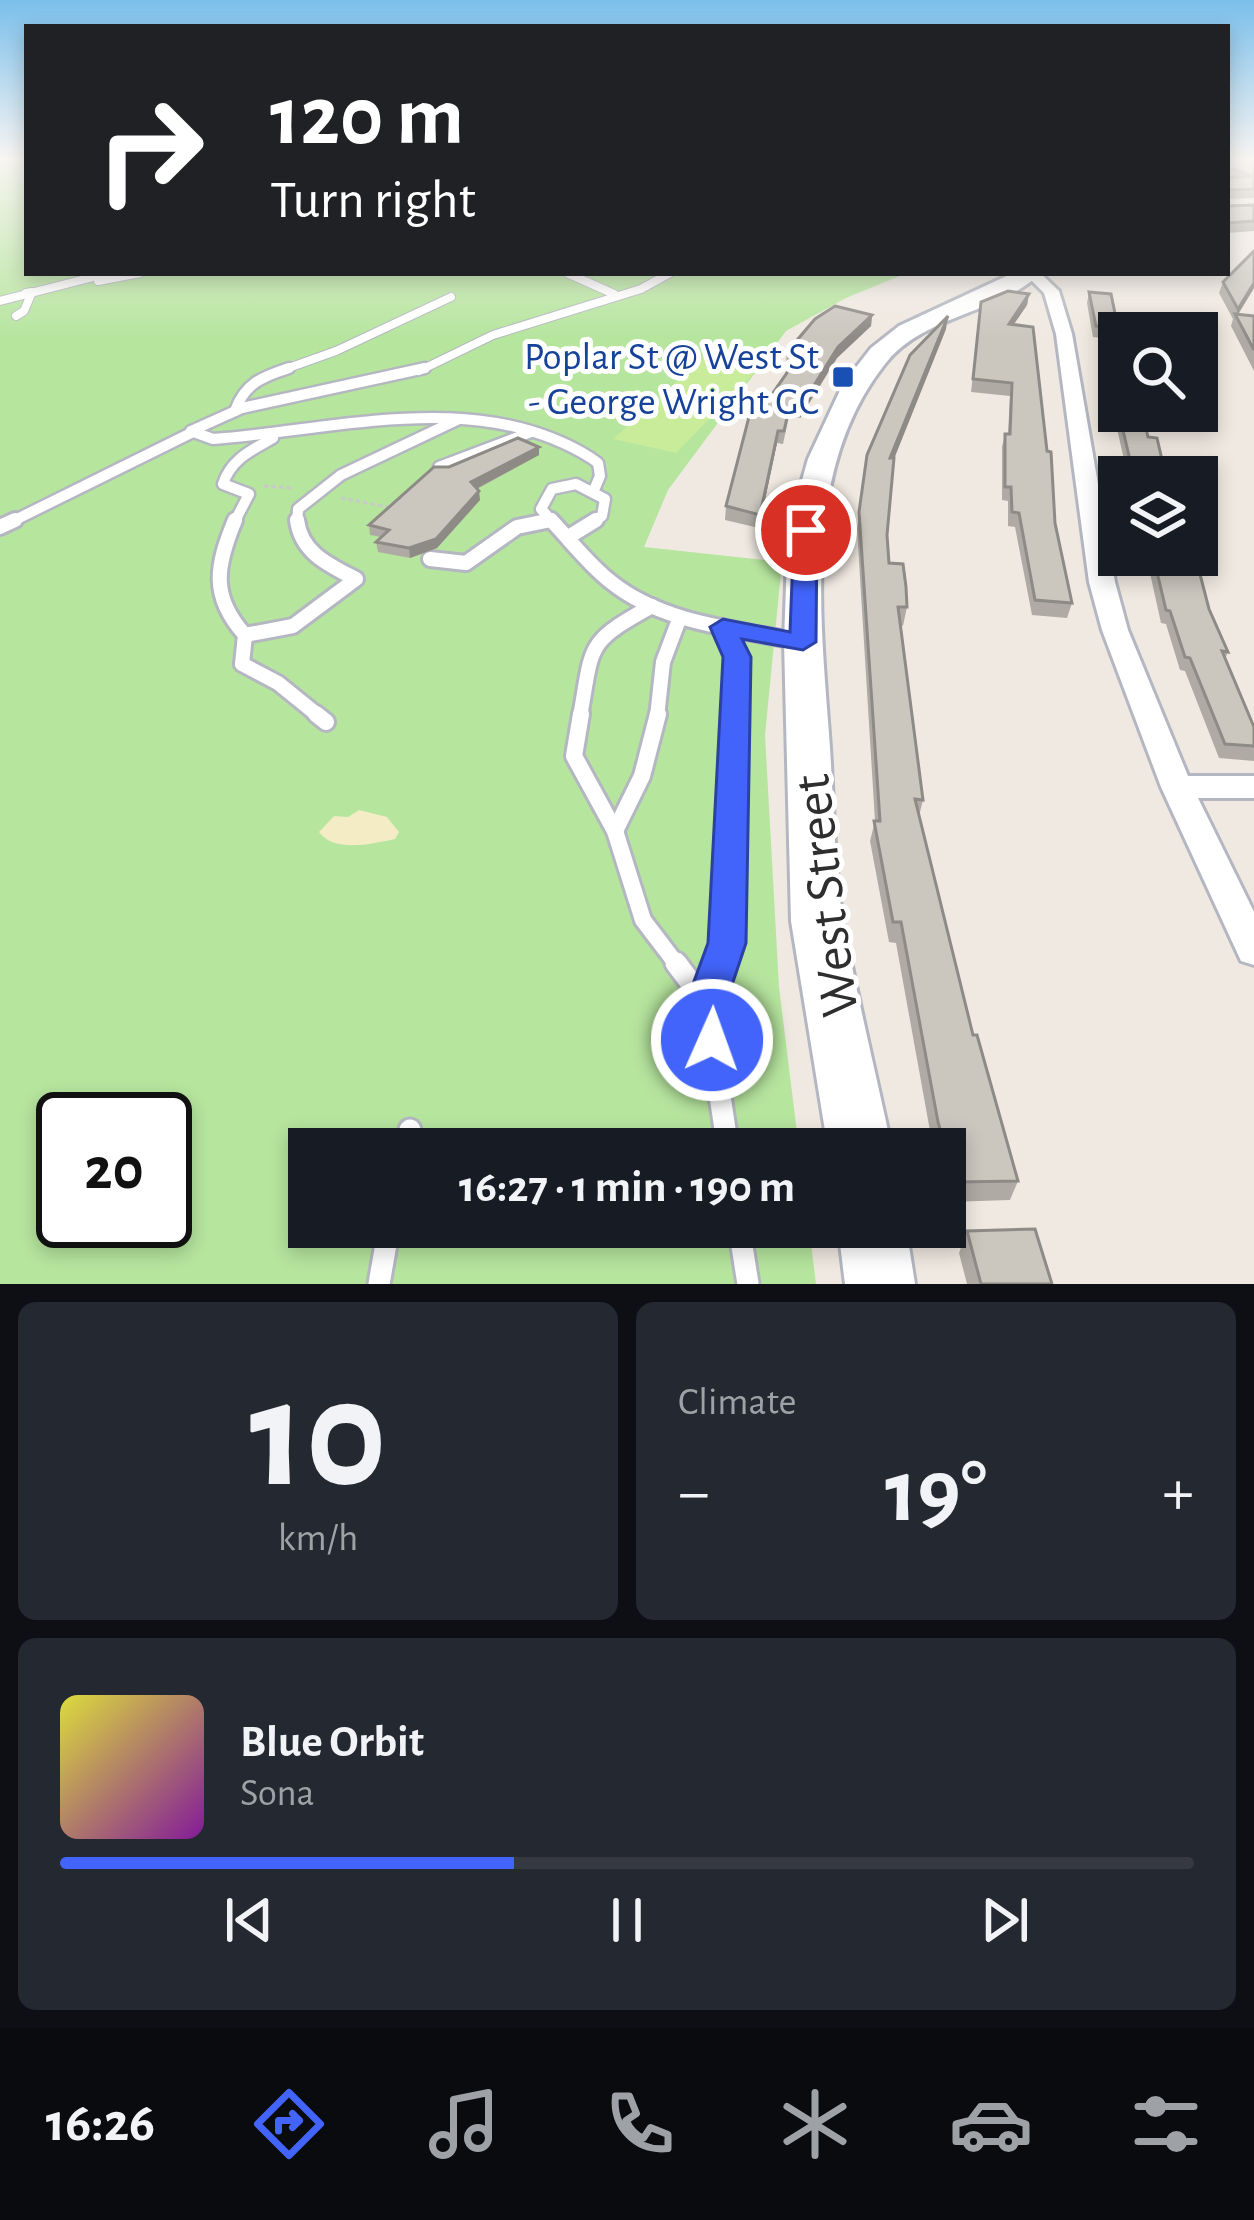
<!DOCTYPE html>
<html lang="en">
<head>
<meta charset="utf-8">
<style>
  :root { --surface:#171b24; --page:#242831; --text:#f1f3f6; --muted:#9ea1a6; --line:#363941; --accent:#4264fb }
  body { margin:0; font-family:"Alegreya Sans",sans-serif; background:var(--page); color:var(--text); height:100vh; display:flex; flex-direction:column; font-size:45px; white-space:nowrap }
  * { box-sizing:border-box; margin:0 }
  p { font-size:39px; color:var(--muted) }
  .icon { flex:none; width:66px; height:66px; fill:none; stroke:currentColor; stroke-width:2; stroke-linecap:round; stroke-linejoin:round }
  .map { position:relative; height:1284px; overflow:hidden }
  .drawer { display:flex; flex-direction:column; gap:18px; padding:18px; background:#0d0f14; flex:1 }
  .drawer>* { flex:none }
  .top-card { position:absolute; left:24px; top:24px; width:1206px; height:252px; border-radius:0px; box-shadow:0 6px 18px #0003; background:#202124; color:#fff; overflow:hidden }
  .controls { position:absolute; left:1098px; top:312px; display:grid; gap:24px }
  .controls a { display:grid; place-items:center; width:120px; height:120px; border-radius:0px; background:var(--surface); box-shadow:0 6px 18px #0003; font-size:60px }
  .speed { position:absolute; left:36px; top:1092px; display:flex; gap:24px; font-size:60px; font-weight:700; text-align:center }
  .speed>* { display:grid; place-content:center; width:156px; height:156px; border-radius:50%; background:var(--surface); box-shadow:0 6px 18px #0003; line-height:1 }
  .speed .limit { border:6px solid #111; border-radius:18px; background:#fff; color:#111 }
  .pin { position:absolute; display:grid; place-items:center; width:102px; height:102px; color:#fff; margin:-51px; border:6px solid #fff; border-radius:50%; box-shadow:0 3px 12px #0007 }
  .me { position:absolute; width:132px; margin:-66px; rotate:2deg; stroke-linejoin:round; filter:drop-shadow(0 0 9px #0008) }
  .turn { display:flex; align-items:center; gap:42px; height:252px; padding:0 48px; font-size:54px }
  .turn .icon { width:156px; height:156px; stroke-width:2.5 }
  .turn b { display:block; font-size:84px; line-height:102px }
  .big { font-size:90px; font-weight:700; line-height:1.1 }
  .drawer .tile { flex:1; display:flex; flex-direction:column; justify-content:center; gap:18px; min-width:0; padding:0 42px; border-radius:18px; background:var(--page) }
  .drawer .dial { align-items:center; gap:0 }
  .dial b { font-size:156px; line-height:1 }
  .song { display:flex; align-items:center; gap:36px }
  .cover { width:144px; height:144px; border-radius:18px; background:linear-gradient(135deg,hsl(60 70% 55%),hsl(290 70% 35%)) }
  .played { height:12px; border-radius:6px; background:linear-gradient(90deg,var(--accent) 40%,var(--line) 40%) }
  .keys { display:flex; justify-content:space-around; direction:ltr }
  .heat { display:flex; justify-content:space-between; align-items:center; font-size:66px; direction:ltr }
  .drawer .tiles { flex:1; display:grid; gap:18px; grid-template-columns:1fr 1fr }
  .tile:last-child { grid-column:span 2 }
  .trip { position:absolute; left:288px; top:1128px; width:678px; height:120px; border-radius:0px; background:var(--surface); box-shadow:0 6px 18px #0003; font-weight:700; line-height:120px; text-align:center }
  .tabs { display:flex; height:192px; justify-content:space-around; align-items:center; background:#090b0e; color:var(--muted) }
  .tabs .icon { width:84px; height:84px }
  .tabs .active { color:var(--accent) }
  .tabs b { font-size:54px; color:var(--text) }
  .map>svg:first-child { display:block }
</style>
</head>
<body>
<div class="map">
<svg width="1254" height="1284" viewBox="0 0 1254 1284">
  <rect width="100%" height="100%" fill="#efe9e1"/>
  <path fill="#b6e59e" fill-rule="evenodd" d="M0 158H27V273H907L846 298 786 331 668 490 644 547 782 562 765 735 779 987 799 1149H309V1227H809L816 1284H0ZM63 1119H165V1221H63Z"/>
  <path fill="#f3ecc5" d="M359 810 387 817 399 832 395 839C372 844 334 853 319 832L334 816 348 817Z"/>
  <polygon fill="#c9ec9a" points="703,358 759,368 676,453 613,439"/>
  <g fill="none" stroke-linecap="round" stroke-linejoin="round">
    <defs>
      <g id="lane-far4">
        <polyline points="567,273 614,294"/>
        <polyline points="98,281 140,273"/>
        <polyline points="0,301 109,273"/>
        <polyline points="16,316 24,311 32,292 26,293"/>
        <polyline points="280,371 336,351 451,297"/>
        <polyline points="419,371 493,335 641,289 670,273"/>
      </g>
      <g id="lane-far3">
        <path d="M235 411C245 383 262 377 289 368"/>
        <polyline points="191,431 242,408 425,368"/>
        <path d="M191 431 213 439C337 430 478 387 591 458L598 463 600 476 594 490"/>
        <polyline points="439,467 531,432"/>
        <polyline points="9,523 193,432"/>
        <path d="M234 523 249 494 223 484C231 459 252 450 273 438"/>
        <polyline points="297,523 298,509 341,475 457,420"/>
        <polyline points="538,523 551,520"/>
        <polyline points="554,523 541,509 552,489 576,484 605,499 602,516 591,523"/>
      </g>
      <g id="lane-far2">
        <path d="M235 520C216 566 210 596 245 635L242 664 278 683 320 717"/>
        <path d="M551 520C570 540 589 565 611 582 663 624 738 629 801 642"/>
        <polyline points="0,527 15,520"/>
        <polyline points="570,536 596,520"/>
        <polyline points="430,559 466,563 517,527 551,520"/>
        <polyline points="723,627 737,657 735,717"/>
        <path d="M245 635 293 626 356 579C329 565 301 553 297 520"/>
        <path d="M580 717C593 644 585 643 652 606"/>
        <polyline points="657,717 663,662 680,617"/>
      </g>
      <g id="lane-far1">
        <polyline points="316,714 326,722"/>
        <polyline points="581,714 574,756 615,831 643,920 678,966"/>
        <polyline points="615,831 642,776 658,714"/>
        <polyline points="719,966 727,943 735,714"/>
      </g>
      <g id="lane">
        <polyline points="676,963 706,1003"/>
        <polyline points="720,963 706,1003 728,1149"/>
        <polyline points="405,1149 410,1130"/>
        <polyline points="739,1227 748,1284"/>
        <polyline points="379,1284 389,1227"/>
      </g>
      <polygon id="street" points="1024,273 1040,273 1059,291 1072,334 1115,582 1128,630 1188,776 1254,776 1254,798 1198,798 1254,912 1254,965 1241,961 1161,787 1102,630 1089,582 1056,334 1044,293"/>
      <g id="secondary">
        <path d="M1013 273H1041C998 314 923 315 885 364 803 467 820 612 829 734 834 797 833 864 844 926 858 1000 876 1075 892 1149H828L791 921 784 641 788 530 808 459 843 384 871 348 899 326Z"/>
        <polygon points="838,1227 906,1227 915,1284 845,1284"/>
      </g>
    </defs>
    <use href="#lane-far4" stroke="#b4b7c1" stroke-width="10"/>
    <use href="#lane-far3" stroke="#b4b7c1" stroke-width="15"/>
    <use href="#lane-far2" stroke="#b4b7c1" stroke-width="20"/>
    <use href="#lane-far1" stroke="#b4b7c1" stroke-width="22"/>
    <use href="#lane" stroke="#b4b7c1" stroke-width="27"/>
    <use href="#street" stroke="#b4b7c1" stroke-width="6"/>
    <use href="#secondary" stroke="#b4b7c1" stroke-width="6"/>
    <g stroke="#c9c9c9" stroke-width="3" stroke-dasharray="4.5 3" stroke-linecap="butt">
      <polyline points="264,486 294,488"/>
      <polyline points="341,498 388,507 398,500"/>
    </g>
    <use href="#lane-far4" stroke="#fff" stroke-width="8"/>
    <use href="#lane-far3" stroke="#fff" stroke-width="10"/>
    <use href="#lane-far2" stroke="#fff" stroke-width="14"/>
    <use href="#lane-far1" stroke="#fff" stroke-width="16"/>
    <use href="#lane" stroke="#fff" stroke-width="21"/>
    <use href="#street" fill="#fff" fill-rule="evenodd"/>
    <use href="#secondary" fill="#fff" fill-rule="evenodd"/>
  </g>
  <g fill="#afaba4">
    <polygon points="1227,158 1254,160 1254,198 1227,199 1227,178 1230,178 1227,176"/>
    <polygon points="1254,205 1254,231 1227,233 1227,206"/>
    <polygon points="1254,251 1254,288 1238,315 1254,316 1254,371 1231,326 1233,319 1219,293 1223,282"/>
    <polygon points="1089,292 1118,328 1115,339 1093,337 1087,303"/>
    <polygon points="1029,294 1027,305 1013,325 1072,603 1067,618 1032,615 1015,527 1008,526 1008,501 1002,500 1002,447 1005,434 1008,434 1010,396 971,392 981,302"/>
    <polygon points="872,315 871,326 837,358 800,418 789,416 783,444 777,443 759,528 725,520 726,506 759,413 793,364 786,363 787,352"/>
    <polygon points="946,329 894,458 887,535 889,563 907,607 903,626 901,625 923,800 919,816 973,1035 1018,1181 1010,1200 948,1202 945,1191 945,1149 934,1149 932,1142 896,943 889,942 870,841 875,821 857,529 867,455"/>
    <polygon points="1108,354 1148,437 1166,477 1128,477 1104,372"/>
    <polygon points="539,455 477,489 480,500 437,548 410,558 378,552 376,542 381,537 370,535 369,525 449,467"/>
    <polygon points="1146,555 1195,555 1209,609 1228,652 1225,659 1254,727 1254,761 1219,758 1185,671 1180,670 1166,624 1161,623"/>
    <polygon points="967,1231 1052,1284 967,1284 959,1253"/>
  </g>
  <g fill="#8e8b86">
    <polygon points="1254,283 1254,288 1234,320 1238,309"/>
    <polygon points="1029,294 1027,305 1006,336 1009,324"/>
    <polygon points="872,315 871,326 837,358 800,418 801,406 838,347"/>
    <polygon points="948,316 946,329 888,474 890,458"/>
    <polygon points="778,431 777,443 759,528 760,515"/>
    <polygon points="539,447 539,455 472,491 471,482"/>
    <polygon points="479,491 480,500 437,548 410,558 409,548"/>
  </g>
  <g fill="#cbc7bf" stroke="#8e8b86" stroke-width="3">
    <polygon points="1227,158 1250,158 1254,160 1254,189 1227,190 1227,178 1253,176 1227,167"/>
    <polygon points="1254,205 1254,221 1227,223 1227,206"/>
    <polygon points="1254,251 1254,283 1238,309 1223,282"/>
    <polygon points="1008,291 1029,294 1009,324 1033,327 1047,451 1051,452 1055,523 1072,603 1035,600 1019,513 1012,512 1011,487 1005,487 1005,434 1010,434 1012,383 973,379 981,302"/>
    <polygon points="1089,292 1111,294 1118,328 1096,326"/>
    <polygon points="835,306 872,315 838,347 801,406 790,404 784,431 778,431 760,515 726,506 750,413 759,413 800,354 787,352 815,319"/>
    <polygon points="1235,314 1254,316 1254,350"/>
    <polygon points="948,316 890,458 894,458 887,535 889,563 903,564 906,587 907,607 898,607 923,800 915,799 973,1035 977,1035 1018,1181 955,1182 938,1122 901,922 893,922 874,821 880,821 859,512 867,455 910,355"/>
    <polygon points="1119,352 1119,411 1142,411 1148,437 1157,438 1166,477 1134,477 1107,362 1108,354"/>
    <polygon points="518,438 539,447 471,482 479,491 436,539 409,548 376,542 389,530 369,525 434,467 449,467"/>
    <polygon points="1153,555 1195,555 1209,609 1228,652 1222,651 1254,727 1254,746 1225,744 1190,658 1185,657 1170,611 1166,610"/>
    <polygon points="1035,1229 1052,1284 981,1284 967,1231"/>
  </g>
  <linearGradient id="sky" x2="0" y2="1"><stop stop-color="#7abfeb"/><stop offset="0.47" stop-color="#f8f5f2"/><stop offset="1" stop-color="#f8f5f2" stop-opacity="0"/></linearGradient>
  <rect width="1254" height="338" fill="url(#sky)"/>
  <polygon fill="#4264fb" stroke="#2b41a3" stroke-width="3" points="806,523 817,530 816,642 803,650 742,639 751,657 746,943 726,1003 732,1040 726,1052 712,1057 697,1052 686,1003 708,943 723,657 710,627 723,619 790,632 794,530"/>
  <rect fill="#1a4fb4" stroke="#fff" stroke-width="4.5" x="831" y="365" width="24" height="24" rx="6"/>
  <g text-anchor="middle" stroke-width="10" stroke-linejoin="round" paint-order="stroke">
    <g font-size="39" fill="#164399" stroke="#fff" text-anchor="end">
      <text x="819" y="369">Poplar St @ West St<tspan x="819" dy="45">- George Wright GC</tspan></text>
    </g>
    <g font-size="54" fill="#2e2e2e" stroke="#fff">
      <text transform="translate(824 896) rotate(-97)" y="19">West Street</text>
    </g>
  </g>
</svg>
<div class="controls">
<a><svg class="icon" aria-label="search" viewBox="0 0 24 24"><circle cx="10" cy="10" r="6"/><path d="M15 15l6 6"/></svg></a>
<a><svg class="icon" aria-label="layers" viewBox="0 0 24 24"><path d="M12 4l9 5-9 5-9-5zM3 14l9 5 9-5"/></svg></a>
</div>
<div class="speed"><div class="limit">20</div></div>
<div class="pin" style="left:806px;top:530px;background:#d93025"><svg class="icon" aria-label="arrive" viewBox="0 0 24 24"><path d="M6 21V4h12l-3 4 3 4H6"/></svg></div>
<svg class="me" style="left:712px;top:1040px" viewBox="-20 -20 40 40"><circle r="17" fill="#4264fb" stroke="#fff" stroke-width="3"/><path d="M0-11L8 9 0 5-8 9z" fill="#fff"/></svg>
<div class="trip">16:27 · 1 min · 190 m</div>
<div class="top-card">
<div class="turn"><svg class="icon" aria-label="right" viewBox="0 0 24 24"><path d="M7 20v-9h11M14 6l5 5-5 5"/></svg><div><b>120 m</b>Turn right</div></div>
</div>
</div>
<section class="drawer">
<div class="tiles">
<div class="tile dial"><b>10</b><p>km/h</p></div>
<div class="tile"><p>Climate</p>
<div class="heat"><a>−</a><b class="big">19°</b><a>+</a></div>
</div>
<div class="tile">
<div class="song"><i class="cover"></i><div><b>Blue Orbit</b><p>Sona</p></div></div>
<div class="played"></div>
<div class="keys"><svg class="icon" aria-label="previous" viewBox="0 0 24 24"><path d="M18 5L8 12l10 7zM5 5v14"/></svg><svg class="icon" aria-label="pause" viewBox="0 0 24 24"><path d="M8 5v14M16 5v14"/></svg><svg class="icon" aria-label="next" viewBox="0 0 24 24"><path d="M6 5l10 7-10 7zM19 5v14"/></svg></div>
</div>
</div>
</section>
<nav class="tabs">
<b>16:26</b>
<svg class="icon active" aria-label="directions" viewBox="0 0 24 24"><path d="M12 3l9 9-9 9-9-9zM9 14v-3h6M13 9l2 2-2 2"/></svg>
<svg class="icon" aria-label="music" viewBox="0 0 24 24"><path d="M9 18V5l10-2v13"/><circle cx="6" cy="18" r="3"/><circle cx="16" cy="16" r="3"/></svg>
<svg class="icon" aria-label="phone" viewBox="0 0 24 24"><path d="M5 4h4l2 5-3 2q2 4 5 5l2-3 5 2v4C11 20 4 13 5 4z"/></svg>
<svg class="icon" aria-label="climate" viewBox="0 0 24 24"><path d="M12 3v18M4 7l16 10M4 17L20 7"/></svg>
<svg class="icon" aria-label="car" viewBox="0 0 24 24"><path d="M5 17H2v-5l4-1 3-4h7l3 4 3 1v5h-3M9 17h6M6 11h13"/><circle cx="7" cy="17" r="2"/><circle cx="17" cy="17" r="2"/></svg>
<svg class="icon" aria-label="filters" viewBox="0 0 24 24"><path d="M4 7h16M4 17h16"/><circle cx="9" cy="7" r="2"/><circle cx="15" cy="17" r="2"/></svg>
</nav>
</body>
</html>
